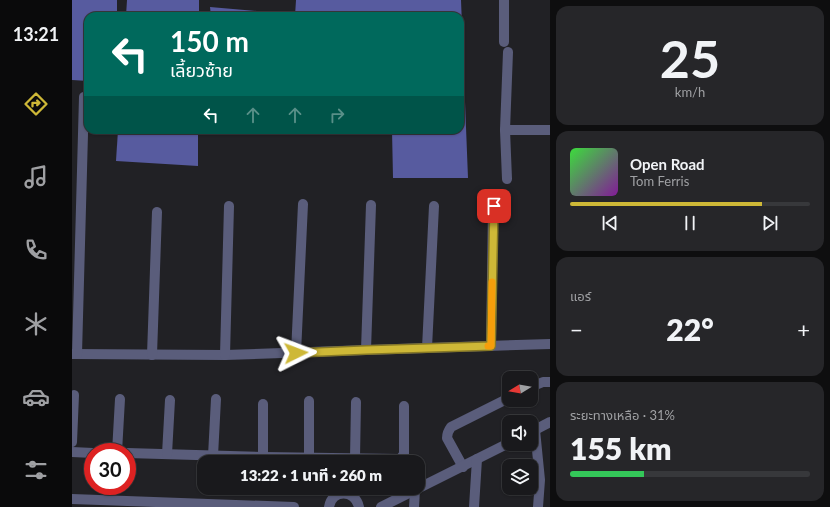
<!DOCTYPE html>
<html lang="th">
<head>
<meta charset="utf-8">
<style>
  :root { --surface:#19191c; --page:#262629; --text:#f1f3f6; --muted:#9fa0a3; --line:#37383b; --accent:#ceb837 }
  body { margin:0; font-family:Lato,"Noto Sans Thai",sans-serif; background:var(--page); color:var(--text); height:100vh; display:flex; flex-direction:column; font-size:15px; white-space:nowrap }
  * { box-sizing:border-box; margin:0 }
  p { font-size:13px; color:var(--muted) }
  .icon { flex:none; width:22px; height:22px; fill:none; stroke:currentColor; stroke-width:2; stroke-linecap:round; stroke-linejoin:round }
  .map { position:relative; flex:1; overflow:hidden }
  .drawer { display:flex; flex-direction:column; gap:6px; padding:6px; background:#0e0e0f; width:280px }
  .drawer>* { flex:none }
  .guide { position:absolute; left:12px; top:12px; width:380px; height:122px; border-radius:12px; box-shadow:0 1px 3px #0004,0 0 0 1px var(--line); background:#00695c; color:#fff; overflow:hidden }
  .needle { width:26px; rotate:259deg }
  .tools { position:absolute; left:430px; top:371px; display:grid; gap:8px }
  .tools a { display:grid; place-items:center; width:36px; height:36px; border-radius:8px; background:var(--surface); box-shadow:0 1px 3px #0004,0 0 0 1px var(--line); font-size:20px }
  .speed { position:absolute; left:12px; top:443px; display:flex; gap:8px; font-size:20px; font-weight:700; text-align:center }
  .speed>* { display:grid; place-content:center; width:52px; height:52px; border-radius:50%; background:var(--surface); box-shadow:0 1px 3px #0004,0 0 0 1px var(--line); line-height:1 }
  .speed .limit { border:6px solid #d22; background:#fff; color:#111 }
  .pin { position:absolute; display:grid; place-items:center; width:34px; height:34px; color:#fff; margin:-17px; border-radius:8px; box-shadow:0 2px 6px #0006 }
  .me { position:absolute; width:44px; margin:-22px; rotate:87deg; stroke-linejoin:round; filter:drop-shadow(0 0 3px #0008) }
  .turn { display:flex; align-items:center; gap:14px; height:84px; padding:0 20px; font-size:18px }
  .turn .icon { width:52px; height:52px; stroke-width:2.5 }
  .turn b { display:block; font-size:28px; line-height:34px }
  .lanes { display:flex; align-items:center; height:38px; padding:0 20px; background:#0003; justify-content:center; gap:20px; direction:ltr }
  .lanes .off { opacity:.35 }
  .big { font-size:30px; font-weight:800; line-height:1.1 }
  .drawer .widget { flex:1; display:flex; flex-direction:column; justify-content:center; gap:6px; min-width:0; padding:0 14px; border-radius:12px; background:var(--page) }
  .drawer .dial { align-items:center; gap:0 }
  .dial b { font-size:52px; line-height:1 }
  .song { display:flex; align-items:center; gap:12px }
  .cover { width:48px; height:48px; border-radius:6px; background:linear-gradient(135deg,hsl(120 70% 55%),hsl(290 70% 35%)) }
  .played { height:4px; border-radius:2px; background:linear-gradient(90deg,var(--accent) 80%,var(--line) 80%) }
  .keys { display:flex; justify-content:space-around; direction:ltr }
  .heat { display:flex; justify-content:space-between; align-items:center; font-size:22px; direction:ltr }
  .charge { height:6px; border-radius:3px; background:linear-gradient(90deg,#34c759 31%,var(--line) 0) }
  .trip { position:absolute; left:125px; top:455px; width:228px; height:40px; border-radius:12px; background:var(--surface); box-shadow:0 1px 3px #0004,0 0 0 1px var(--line); font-weight:800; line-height:40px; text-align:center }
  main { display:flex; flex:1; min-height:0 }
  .tab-bar { display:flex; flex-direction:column; width:72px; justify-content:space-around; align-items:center; background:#0a0a0b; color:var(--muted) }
  .tab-bar .icon { width:28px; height:28px }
  .tab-bar .active { color:var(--accent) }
  .tab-bar b { font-size:18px; color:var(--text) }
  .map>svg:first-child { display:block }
</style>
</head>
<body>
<main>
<nav class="tab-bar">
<b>13:21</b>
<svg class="icon active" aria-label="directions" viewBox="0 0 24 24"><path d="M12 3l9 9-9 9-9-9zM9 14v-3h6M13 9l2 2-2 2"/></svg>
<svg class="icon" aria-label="music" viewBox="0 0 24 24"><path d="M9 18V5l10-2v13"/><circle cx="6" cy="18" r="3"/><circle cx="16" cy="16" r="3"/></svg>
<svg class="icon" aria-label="phone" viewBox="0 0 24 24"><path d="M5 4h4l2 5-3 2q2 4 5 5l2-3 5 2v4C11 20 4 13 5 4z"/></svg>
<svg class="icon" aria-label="climate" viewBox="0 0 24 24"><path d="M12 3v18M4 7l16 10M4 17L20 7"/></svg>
<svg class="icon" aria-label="car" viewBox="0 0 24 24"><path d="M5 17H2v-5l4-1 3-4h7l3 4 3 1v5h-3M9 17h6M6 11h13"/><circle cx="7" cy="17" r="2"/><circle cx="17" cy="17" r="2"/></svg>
<svg class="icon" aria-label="filters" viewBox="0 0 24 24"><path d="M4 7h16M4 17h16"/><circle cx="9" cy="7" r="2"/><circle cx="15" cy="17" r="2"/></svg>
</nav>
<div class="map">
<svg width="478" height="507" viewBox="0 0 478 507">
  <rect width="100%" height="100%" fill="#212125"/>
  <g fill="#575b9f">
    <polygon points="0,0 45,0 45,16 16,16 16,81 0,80"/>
    <polygon points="55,0 127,0 127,16 54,16"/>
    <polygon points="224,0 389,0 396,178 321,178 320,130 388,130 388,16 223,16"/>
    <polygon points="138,7 197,12 197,16 139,16"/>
    <polygon points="46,130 126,130 126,166 44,161"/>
  </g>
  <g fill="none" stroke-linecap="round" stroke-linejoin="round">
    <g stroke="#5a5d7b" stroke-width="10">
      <polyline points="432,0 432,42"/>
      <polyline points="433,130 478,130"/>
      <polyline points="435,179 433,130 436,52"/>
      <polyline points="419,346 421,206"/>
      <polyline points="355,348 362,206"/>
      <polyline points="294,350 299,205"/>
      <polyline points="224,353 231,204"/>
      <polyline points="0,354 153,355 294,350 478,344"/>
      <polyline points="5,354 12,97"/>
      <polyline points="80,355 85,212"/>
      <polyline points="153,355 157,206"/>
      <polyline points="459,387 471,382 478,382"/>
      <polyline points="463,430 468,480 466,507"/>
      <polyline points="459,432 478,422"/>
      <polyline points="0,442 2,395"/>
      <polyline points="0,452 21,453"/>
      <polyline points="45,452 48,399"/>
      <polyline points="55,453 191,457 328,459 332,454 332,406"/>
      <polyline points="95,454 98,400"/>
      <polyline points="141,456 144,399"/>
      <polyline points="191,457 191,404"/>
      <polyline points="237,458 237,401"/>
      <polyline points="283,458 284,402"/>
      <path d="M391 467 375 438C375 433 376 431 379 427L437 398"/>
      <polyline points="0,499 222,507"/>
      <path d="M257 507C260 489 283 489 287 507"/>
      <polyline points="309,507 437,443"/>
      <polyline points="342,507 343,490"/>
      <polyline points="402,507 405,459"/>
    </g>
  </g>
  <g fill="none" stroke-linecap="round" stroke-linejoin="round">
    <defs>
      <polyline id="route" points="224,353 294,350 419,346 422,206"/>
    </defs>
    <use href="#route" stroke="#867824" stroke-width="10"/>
    <use href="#route" stroke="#ceb837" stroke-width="7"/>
    <polyline stroke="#f59e0b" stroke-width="7" points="416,346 419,346 420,282"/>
  </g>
</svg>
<div class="tools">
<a><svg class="needle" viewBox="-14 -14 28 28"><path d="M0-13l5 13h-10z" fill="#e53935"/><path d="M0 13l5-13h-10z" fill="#9fa0a3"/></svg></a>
<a><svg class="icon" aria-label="sound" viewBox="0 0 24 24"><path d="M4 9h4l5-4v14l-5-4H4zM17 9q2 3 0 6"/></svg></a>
<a><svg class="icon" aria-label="layers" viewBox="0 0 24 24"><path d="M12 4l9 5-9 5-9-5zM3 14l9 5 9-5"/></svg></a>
</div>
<div class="speed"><div class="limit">30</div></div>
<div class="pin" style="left:422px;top:206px;background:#d93025"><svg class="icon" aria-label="arrive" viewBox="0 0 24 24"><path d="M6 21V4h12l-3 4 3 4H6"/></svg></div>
<svg class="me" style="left:224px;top:353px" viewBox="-20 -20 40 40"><path d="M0-17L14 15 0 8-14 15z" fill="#ceb837" stroke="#fff" stroke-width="4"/></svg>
<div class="trip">13:22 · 1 นาที · 260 m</div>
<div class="guide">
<div class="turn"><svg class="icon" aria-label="left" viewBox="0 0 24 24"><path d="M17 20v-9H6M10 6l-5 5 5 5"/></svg><div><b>150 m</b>เลี้ยวซ้าย</div></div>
<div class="lanes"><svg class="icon" aria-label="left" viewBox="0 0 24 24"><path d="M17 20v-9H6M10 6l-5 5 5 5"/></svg><svg class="icon off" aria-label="ahead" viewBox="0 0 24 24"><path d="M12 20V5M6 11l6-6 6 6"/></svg><svg class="icon off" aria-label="ahead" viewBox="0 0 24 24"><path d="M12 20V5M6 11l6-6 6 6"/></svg><svg class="icon off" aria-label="right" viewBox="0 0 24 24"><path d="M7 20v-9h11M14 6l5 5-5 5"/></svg></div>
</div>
</div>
<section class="drawer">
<div class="widget dial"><b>25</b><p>km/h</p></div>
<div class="widget">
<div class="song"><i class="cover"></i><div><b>Open Road</b><p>Tom Ferris</p></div></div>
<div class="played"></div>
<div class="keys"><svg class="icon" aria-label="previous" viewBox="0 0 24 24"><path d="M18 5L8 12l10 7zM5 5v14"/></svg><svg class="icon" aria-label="pause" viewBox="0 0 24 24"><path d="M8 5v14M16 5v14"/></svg><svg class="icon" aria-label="next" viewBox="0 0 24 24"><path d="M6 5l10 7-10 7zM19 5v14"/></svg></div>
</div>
<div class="widget"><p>แอร์</p>
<div class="heat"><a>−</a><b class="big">22°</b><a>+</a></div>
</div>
<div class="widget"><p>ระยะทางเหลือ · 31%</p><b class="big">155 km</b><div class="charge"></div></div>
</section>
</main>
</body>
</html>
